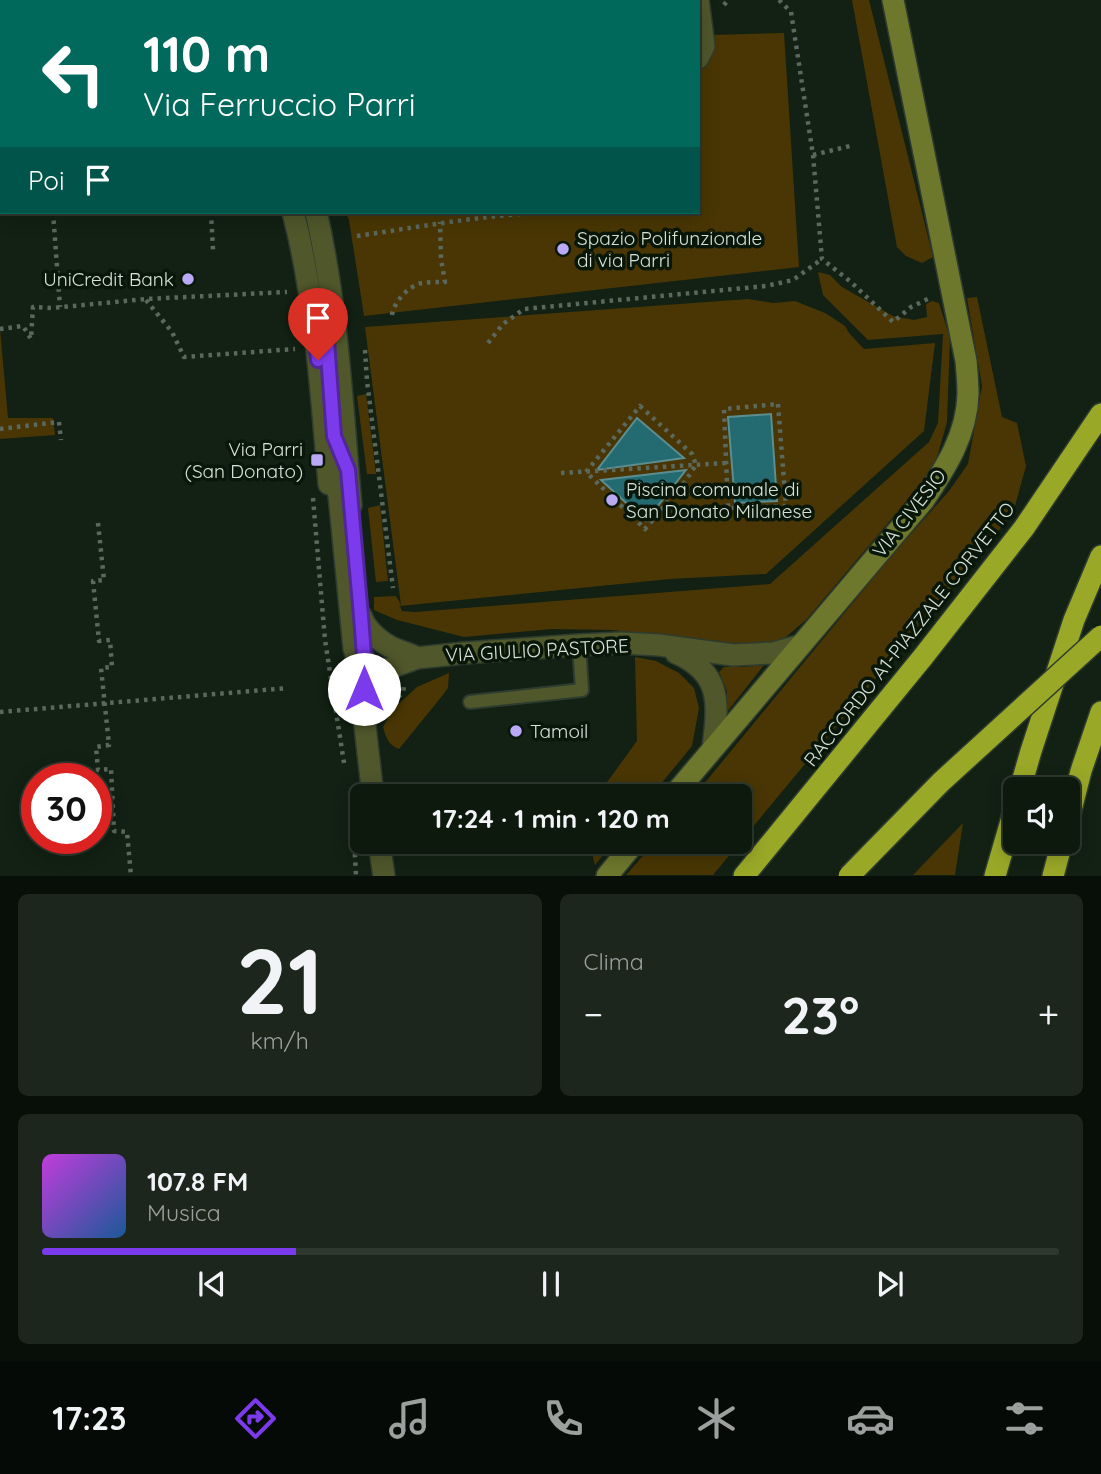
<!DOCTYPE html>
<html lang="it">
<head>
<meta charset="utf-8">
<style>
  :root { --surface:#0e190e; --page:#1c261c; --text:#f1f3f6; --muted:#9ba09e; --line:#2e382e; --accent:#7c3aed }
  body { margin:0; font-family:Quicksand,sans-serif; background:var(--page); color:var(--text); height:100vh; display:flex; flex-direction:column; font-size:26px; white-space:nowrap }
  * { box-sizing:border-box; margin:0 }
  p { font-size:23px; color:var(--muted) }
  .icon { flex:none; width:38px; height:38px; fill:none; stroke:currentColor; stroke-width:2; stroke-linecap:round; stroke-linejoin:round }
  .map { position:relative; height:876px; overflow:hidden }
  .panel { display:flex; flex-direction:column; gap:18px; padding:18px; background:#080e08; flex:1 }
  .panel>* { flex:none }
  .banner { position:absolute; left:0px; top:0px; width:700px; height:214px; box-shadow:0 4px 18px #0003,0 0 0 2px var(--line); background:#00695c; color:#fff; overflow:hidden }
  .tools { position:absolute; left:1003px; top:777px; display:grid; gap:14px }
  .tools a { display:grid; place-items:center; width:77px; height:77px; border-radius:10px; background:var(--surface); box-shadow:0 4px 18px #0003,0 0 0 2px var(--line); font-size:35px }
  .speed { position:absolute; left:21px; top:763px; display:flex; gap:14px; font-size:35px; font-weight:700; text-align:center }
  .speed>* { display:grid; place-content:center; width:91px; height:91px; border-radius:50%; background:var(--surface); box-shadow:0 4px 18px #0003,0 0 0 2px var(--line); line-height:1 }
  .speed .limit { border:10px solid #d22; background:#fff; color:#111 }
  .pin { position:absolute; display:grid; place-items:center; width:60px; height:60px; color:#fff; margin:-72px -30px; border-radius:50% 50% 50% 0; rotate:-45deg; box-shadow:0 0 7px #0007 }
  .pin .icon { rotate:45deg }
  .me { position:absolute; width:77px; margin:-38px; rotate:0deg; stroke-linejoin:round; filter:drop-shadow(0 0 5px #0008) }
  .turn { display:flex; align-items:center; gap:24px; height:147px; padding:0 28px; font-size:32px }
  .turn .icon { width:91px; height:91px; stroke-width:2.5 }
  .turn b { display:block; font-size:49px; line-height:60px }
  .then { display:flex; align-items:center; height:66px; padding:0 28px; background:#0003; gap:14px; font-size:26px }
  .big { font-size:52px; font-weight:700; line-height:1.1 }
  .panel .tile { flex:1; display:flex; flex-direction:column; justify-content:center; gap:10px; min-width:0; padding:0 24px; border-radius:10px; background:var(--page) }
  .panel .dial { align-items:center; gap:0 }
  .dial b { font-size:91px; line-height:1 }
  .song { display:flex; align-items:center; gap:21px }
  .cover { width:84px; height:84px; border-radius:10px; background:linear-gradient(135deg,hsl(290 70% 55%),hsl(210 70% 35%)) }
  .played { height:7px; border-radius:4px; background:linear-gradient(90deg,var(--accent) 25%,var(--line) 25%) }
  .keys { display:flex; justify-content:space-around; direction:ltr }
  .heat { display:flex; justify-content:space-between; align-items:center; font-size:38px; direction:ltr }
  .panel .tiles { flex:1; display:grid; gap:18px; grid-template-columns:1fr 1fr }
  .tile:last-child { grid-column:span 2 }
  .trip { position:absolute; left:350px; top:784px; width:402px; height:70px; border-radius:10px; background:var(--surface); box-shadow:0 4px 18px #0003,0 0 0 2px var(--line); font-weight:700; line-height:70px; text-align:center }
  .tab-bar { display:flex; height:112px; justify-content:space-around; align-items:center; background:#060a06; color:var(--muted) }
  .tab-bar .icon { width:49px; height:49px }
  .tab-bar .on { color:var(--accent) }
  .tab-bar b { font-size:32px; color:var(--text) }
  .map>svg:first-child { display:block }
</style>
</head>
<body>
<div class="map">
<svg width="1101" height="876" viewBox="0 0 1101 876">
  <rect width="100%" height="100%" fill="#122113"/>
  <g fill="#493604">
    <polygon points="416,0 707,0 711,35 784,33 799,267 364,316 349,220 346,212 698,212 698,2 416,2"/>
    <polygon points="852,0 869,0 933,257 922,263 906,256 897,247"/>
    <polygon points="818,272 830,275 842,287 893,316 914,320 927,317 926,304 932,301 939,303 950,338 947,422 936,461 926,478 806,620 781,641 735,645 714,641 612,630 552,629 464,637 397,620 374,610 374,597 396,596 401,605 365,327 748,299 773,303 795,301 825,313 845,326 849,333 864,349 935,343 924,431 766,574 670,579 400,606 402,611 415,612 770,584 929,442 938,423 943,334 868,340 823,295"/>
    <polygon points="977,297 1002,417 1017,423 1026,466 1013,513 713,875 626,875 655,842 740,842 740,796 694,796 893,554 949,491 968,464 982,386 967,298"/>
    <polygon points="0,329 8,418 53,418 55,435 0,439"/>
    <polygon points="366,394 376,474 367,474 357,396"/>
    <polygon points="380,505 388,581 376,582 368,508"/>
    <polygon points="635,657 656,661 679,673 694,688 699,708 692,746 651,796 597,796 637,741"/>
    <polygon points="764,665 727,712 727,691 719,672 724,667 743,667"/>
    <path d="M449 673 448 688 442 696 399 749C388 745 386 737 383 727L392 710 417 687Z"/>
    <polygon points="963,823 955,875 913,875"/>
    <polygon points="589,842 614,842 595,865"/>
  </g>
  <g fill="#246a71" stroke="#5a8e90" stroke-width="2">
    <polygon points="771,414 777,501 735,503 728,417"/>
    <polygon points="637,418 684,458 597,470"/>
    <polygon points="686,470 646,521 601,480"/>
  </g>
  <g fill="none" stroke-linecap="round" stroke-linejoin="round">
    <defs>
      <polyline id="lane" points="470,702 582,690 579,645"/>
      <g id="street">
        <polyline points="230,0 230,2"/>
        <polyline points="249,0 249,2"/>
        <polyline points="420,2 420,0"/>
        <polyline points="698,58 704,46 698,0"/>
        <path d="M293 212C316 301 321 393 329 484"/>
        <path d="M316 212C338 307 342 407 351 505"/>
        <polyline points="328,470 335,481 339,495 354,648 357,658 370,671 376,672 385,670 417,658 464,653 579,645 621,643 659,645 733,655 773,653 798,646"/>
        <path d="M361 616C366 630 381 643 395 649 402 652 409 653 417 658"/>
        <path d="M676 653C723 673 718 705 713 748"/>
        <polyline points="364,659 364,717 373,796"/>
        <polyline points="379,842 384,876"/>
      </g>
      <g id="secondary">
        <path d="M673 796 924 500C946 467 967 435 968 394 968 383 967 372 966 361L893 0"/>
        <polyline points="607,876 635,842"/>
      </g>
      <g id="highway">
        <polyline points="1020,789 1031,751 1074,620 1101,556"/>
        <polyline points="1068,822 1081,771 1101,712"/>
        <polyline points="744,876 923,657 1024,528 1101,414"/>
        <polyline points="995,876 1015,807"/>
        <polyline points="1053,876 1062,842"/>
      </g>
    </defs>
    <use href="#lane" stroke="#2e3c2f" stroke-width="16"/>
    <use href="#street" stroke="#2e3c2f" stroke-width="24"/>
    <use href="#secondary" stroke="#2e3c2f" stroke-width="24"/>
    <use href="#highway" stroke="#2e3c2f" stroke-width="24"/>
    <g stroke="#5b685c" stroke-width="4.5" stroke-dasharray="3.5 5" stroke-linecap="butt">
      <polyline points="36,0 36,2"/>
      <polyline points="164,0 165,2"/>
      <polyline points="204,0 205,2"/>
      <polyline points="779,0 791,12 813,155 822,259 851,282 893,322 911,307 932,297"/>
      <polyline points="2,2 6,0"/>
      <polyline points="15,2 18,0"/>
      <polyline points="66,2 70,0"/>
      <polyline points="724,5 728,0"/>
      <polyline points="0,9 2,9"/>
      <polyline points="0,33 2,32"/>
      <polyline points="0,69 2,69"/>
      <polyline points="813,155 850,146"/>
      <polyline points="53,212 60,307"/>
      <polyline points="211,212 213,250"/>
      <path d="M357 236C412 228 466 218 522 214"/>
      <polyline points="146,300 172,332 184,357 295,349"/>
      <path d="M392 315C394 302 408 286 422 283 429 282 437 282 445 282L441 259 440 222"/>
      <polyline points="0,329 23,326 31,339 33,307 52,308 146,299 287,292"/>
      <polyline points="488,343 503,324 524,309 766,286 793,280 822,259"/>
      <polyline points="365,350 367,381 393,588"/>
      <polygon points="778,404 786,506 728,508 724,409"/>
      <polygon points="640,406 692,454 696,465 684,483 645,529 586,472"/>
      <polyline points="0,429 59,422 61,440"/>
      <polyline points="561,473 727,463"/>
      <polyline points="313,498 325,640 344,763"/>
      <polyline points="98,523 104,580 93,581 99,641 110,640 112,667 101,668 109,745 96,747 98,770 111,769 114,831 127,832 131,876"/>
      <polyline points="387,710 403,692 404,687"/>
      <polyline points="0,712 288,688"/>
      <polyline points="351,803 353,818 356,876"/>
    </g>
    <use href="#lane" stroke="#50572b" stroke-width="12"/>
    <use href="#street" stroke="#50572b" stroke-width="21"/>
    <use href="#secondary" stroke="#6e782d" stroke-width="21"/>
    <use href="#highway" stroke="#9aa828" stroke-width="21"/>
    <defs>
      <polyline id="highway-bridge" points="849,876 941,782 1101,636"/>
    </defs>
    <use href="#highway-bridge" stroke="#2e3c2f" stroke-width="24" stroke-linecap="butt"/>
    <use href="#highway-bridge" stroke="#9aa828" stroke-width="21"/>
  </g>
  <g fill="none" stroke-linecap="round" stroke-linejoin="round">
    <defs>
      <polyline id="route" points="318,360 313,316 322,321 326,328 334,436 348,470 361,616 365,668 364,689"/>
    </defs>
    <use href="#route" stroke="#51269a" stroke-width="18"/>
    <use href="#route" stroke="#7c3aed" stroke-width="12"/>
  </g>
  <g fill="#baaaf6" stroke="#09170a" stroke-width="2.5">
    <circle cx="563" cy="249" r="7"/>
    <circle cx="188" cy="279" r="7"/>
    <rect x="310" y="453" width="14" height="14" rx="3.5"/>
    <circle cx="612" cy="500" r="7"/>
    <circle cx="516" cy="731" r="7"/>
  </g>
  <g text-anchor="middle" stroke-width="7" stroke-linejoin="round" paint-order="stroke">
    <g font-size="19" fill="#d8e2d8" stroke="#09170a" text-anchor="start">
      <text x="577" y="245">Spazio Polifunzionale<tspan x="577" dy="22">di via Parri</tspan></text>
      <text x="174" y="286" text-anchor="end">UniCredit Bank</text>
      <text x="303" y="456" text-anchor="end">Via Parri<tspan x="303" dy="22">(San Donato)</tspan></text>
      <text x="626" y="496">Piscina comunale di<tspan x="626" dy="22">San Donato Milanese</tspan></text>
      <text x="530" y="738">Tamoil</text>
    </g>
    <g font-size="19" fill="#d8e2d8" stroke="#09170a">
      <text transform="translate(909 513) rotate(-52)" y="7">VIA CIVESIO</text>
      <text transform="translate(909 634) rotate(-52)" y="7">RACCORDO A1-PIAZZALE CORVETTO</text>
      <text transform="translate(537 650) rotate(-3)" y="7">VIA GIULIO PASTORE</text>
    </g>
  </g>
</svg>
<div class="tools">
<a><svg class="icon" aria-label="sound" viewBox="0 0 24 24"><path d="M4 9h4l5-4v14l-5-4H4zM17 9q2 3 0 6"/></svg></a>
</div>
<div class="speed"><div class="limit">30</div></div>
<div class="pin" style="left:318px;top:360px;background:#d93025"><svg class="icon" aria-label="arrive" viewBox="0 0 24 24"><path d="M6 21V4h12l-3 4 3 4H6"/></svg></div>
<svg class="me" style="left:364px;top:689px" viewBox="-20 -20 40 40"><circle r="19" fill="#fff"/><path d="M0-13L10 11 0 6-10 11z" fill="#7c3aed"/></svg>
<div class="trip">17:24 · 1 min · 120 m</div>
<div class="banner">
<div class="turn"><svg class="icon" aria-label="left" viewBox="0 0 24 24"><path d="M17 20v-9H6M10 6l-5 5 5 5"/></svg><div><b>110 m</b>Via Ferruccio Parri</div></div>
<div class="then">Poi<svg class="icon" aria-label="arrive" viewBox="0 0 24 24"><path d="M6 21V4h12l-3 4 3 4H6"/></svg></div>
</div>
</div>
<section class="panel">
<div class="tiles">
<div class="tile dial"><b>21</b><p>km/h</p></div>
<div class="tile"><p>Clima</p>
<div class="heat"><a>−</a><b class="big">23°</b><a>+</a></div>
</div>
<div class="tile">
<div class="song"><i class="cover"></i><div><b>107.8 FM</b><p>Musica</p></div></div>
<div class="played"></div>
<div class="keys"><svg class="icon" aria-label="previous" viewBox="0 0 24 24"><path d="M18 5L8 12l10 7zM5 5v14"/></svg><svg class="icon" aria-label="pause" viewBox="0 0 24 24"><path d="M8 5v14M16 5v14"/></svg><svg class="icon" aria-label="next" viewBox="0 0 24 24"><path d="M6 5l10 7-10 7zM19 5v14"/></svg></div>
</div>
</div>
</section>
<nav class="tab-bar">
<b>17:23</b>
<svg class="icon on" aria-label="directions" viewBox="0 0 24 24"><path d="M12 3l9 9-9 9-9-9zM9 14v-3h6M13 9l2 2-2 2"/></svg>
<svg class="icon" aria-label="music" viewBox="0 0 24 24"><path d="M9 18V5l10-2v13"/><circle cx="6" cy="18" r="3"/><circle cx="16" cy="16" r="3"/></svg>
<svg class="icon" aria-label="phone" viewBox="0 0 24 24"><path d="M5 4h4l2 5-3 2q2 4 5 5l2-3 5 2v4C11 20 4 13 5 4z"/></svg>
<svg class="icon" aria-label="climate" viewBox="0 0 24 24"><path d="M12 3v18M4 7l16 10M4 17L20 7"/></svg>
<svg class="icon" aria-label="car" viewBox="0 0 24 24"><path d="M5 17H2v-5l4-1 3-4h7l3 4 3 1v5h-3M9 17h6M6 11h13"/><circle cx="7" cy="17" r="2"/><circle cx="17" cy="17" r="2"/></svg>
<svg class="icon" aria-label="filters" viewBox="0 0 24 24"><path d="M4 7h16M4 17h16"/><circle cx="9" cy="7" r="2"/><circle cx="15" cy="17" r="2"/></svg>
</nav>
</body>
</html>
